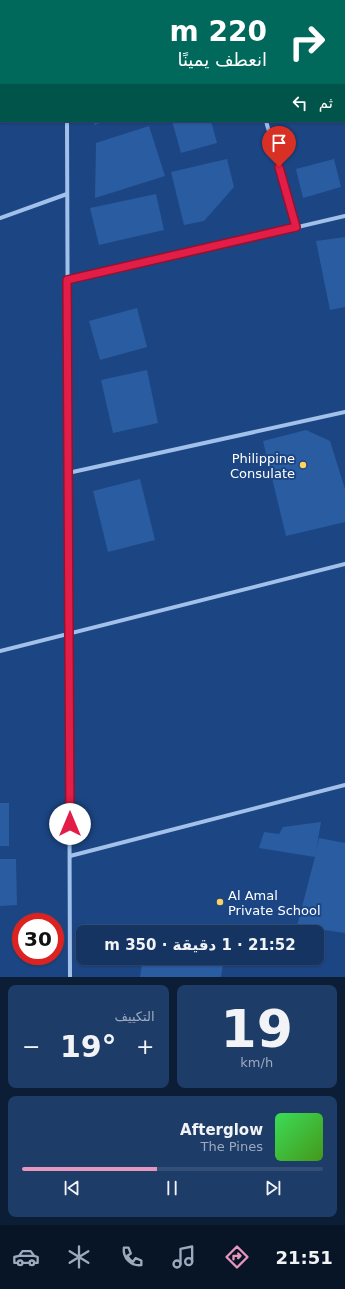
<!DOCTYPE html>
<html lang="ar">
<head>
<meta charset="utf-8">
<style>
  :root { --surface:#153462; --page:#1e3c68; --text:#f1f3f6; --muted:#9daabe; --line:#344f77; --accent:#e797bd }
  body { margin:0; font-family:"DejaVu Sans","Noto Sans Arabic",sans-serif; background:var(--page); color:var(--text); direction:rtl; height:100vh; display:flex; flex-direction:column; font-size:15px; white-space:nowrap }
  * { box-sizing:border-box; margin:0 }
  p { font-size:13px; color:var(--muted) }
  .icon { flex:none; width:22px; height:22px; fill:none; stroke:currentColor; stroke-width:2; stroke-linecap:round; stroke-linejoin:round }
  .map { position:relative; height:977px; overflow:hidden; direction:ltr }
  .drawer { display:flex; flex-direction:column; gap:8px; padding:8px; background:#0c1d36; flex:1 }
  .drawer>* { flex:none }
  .top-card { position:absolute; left:0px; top:0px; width:345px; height:122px; box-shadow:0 1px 3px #0004,0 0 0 1px var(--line); direction:rtl; background:#00695c; color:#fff; overflow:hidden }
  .speed { position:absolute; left:12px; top:913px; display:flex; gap:8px; font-size:20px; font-weight:700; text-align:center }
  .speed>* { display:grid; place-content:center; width:52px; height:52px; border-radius:50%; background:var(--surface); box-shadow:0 1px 3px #0004,0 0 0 1px var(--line); line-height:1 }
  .speed .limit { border:6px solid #d22; background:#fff; color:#111 }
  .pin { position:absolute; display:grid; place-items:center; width:34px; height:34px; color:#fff; margin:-41px -17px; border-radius:50% 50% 50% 0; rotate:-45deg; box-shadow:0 0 4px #0007 }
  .pin .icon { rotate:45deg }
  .me { position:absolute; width:44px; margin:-22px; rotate:0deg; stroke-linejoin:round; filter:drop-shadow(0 0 3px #0008) }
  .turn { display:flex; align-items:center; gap:14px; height:84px; padding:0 12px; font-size:18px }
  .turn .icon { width:52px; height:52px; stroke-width:2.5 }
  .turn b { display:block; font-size:28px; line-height:34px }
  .then { display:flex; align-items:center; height:38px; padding:0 12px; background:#0003; gap:8px; font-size:15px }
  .big { font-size:30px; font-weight:700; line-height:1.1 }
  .drawer .card { flex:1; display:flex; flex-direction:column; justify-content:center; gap:6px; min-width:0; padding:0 14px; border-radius:8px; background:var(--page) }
  .drawer .dial { align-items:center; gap:0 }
  .dial b { font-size:52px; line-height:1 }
  .song { display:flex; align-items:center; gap:12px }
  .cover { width:48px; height:48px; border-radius:6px; background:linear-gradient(135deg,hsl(130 70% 55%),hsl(100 70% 35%)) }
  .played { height:4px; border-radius:2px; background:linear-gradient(90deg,var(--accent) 45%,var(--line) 45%) }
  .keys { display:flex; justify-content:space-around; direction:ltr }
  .heat { display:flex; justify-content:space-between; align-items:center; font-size:22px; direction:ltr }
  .drawer .tiles { flex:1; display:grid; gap:8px; grid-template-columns:1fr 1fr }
  .card:last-child { grid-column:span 2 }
  .trip { position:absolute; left:76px; top:925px; width:248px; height:40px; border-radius:8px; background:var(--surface); box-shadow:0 1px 3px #0004,0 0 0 1px var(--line); font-weight:700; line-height:40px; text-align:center; direction:rtl }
  .menu { display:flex; height:64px; justify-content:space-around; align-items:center; background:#081527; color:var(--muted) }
  .menu .icon { width:28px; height:28px }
  .menu .on { color:var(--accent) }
  .menu b { font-size:18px; color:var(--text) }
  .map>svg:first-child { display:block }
</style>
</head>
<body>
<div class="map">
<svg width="345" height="977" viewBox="0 0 345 977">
  <rect width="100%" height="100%" fill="#1c4583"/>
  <g fill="#2a5ca1">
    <polygon points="94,121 107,121 94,125"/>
    <polygon points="172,121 211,121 217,143 181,153"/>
    <polygon points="149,126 165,176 95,198 96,143"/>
    <polygon points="227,159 234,187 204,221 184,225 171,172"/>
    <polygon points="334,159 341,187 303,198 296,169"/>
    <polygon points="156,194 164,230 99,245 90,208"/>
    <polygon points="345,237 345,307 330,310 316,241"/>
    <polygon points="137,308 147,347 100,360 89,321"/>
    <polygon points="147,370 158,423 113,433 101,380"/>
    <polygon points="306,430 330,441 345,489 345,522 286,536 263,441"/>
    <polygon points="140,479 155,540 108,552 93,491"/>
    <rect x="0" y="803" width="9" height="43"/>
    <polygon points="321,822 316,851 319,838 345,843 345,933 297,926 315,857 259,848 264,832 279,834 283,827"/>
    <polygon points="0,859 16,859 17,905 0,906"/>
    <polygon points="143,958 190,958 203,960 204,958 224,958 221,977 140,977"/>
  </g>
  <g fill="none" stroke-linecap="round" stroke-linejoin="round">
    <g stroke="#a1c0ea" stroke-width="4">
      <polyline points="66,0 66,1"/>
      <polyline points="232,0 232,1"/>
      <polyline points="344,100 345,100"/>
      <polyline points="67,121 70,977"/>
      <polyline points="266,121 296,227"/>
      <polyline points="0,218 67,194"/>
      <polyline points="67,281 345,216"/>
      <polyline points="68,473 345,412"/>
      <polyline points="0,651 345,564"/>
      <polyline points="70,856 345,785"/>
    </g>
  </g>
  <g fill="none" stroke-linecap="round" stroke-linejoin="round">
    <defs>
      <polyline id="route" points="70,824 67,280 296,227 279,167"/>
    </defs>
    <use href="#route" stroke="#92132f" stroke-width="10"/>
    <use href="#route" stroke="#e11d48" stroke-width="7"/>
  </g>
  <g fill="#fbd35e" stroke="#1c4583" stroke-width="1.5">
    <circle cx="303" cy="465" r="4"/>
    <circle cx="220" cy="902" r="4"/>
  </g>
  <g text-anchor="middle" stroke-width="4" stroke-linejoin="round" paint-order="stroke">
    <g font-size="13" fill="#fff" stroke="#1c4583" text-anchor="end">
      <text x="295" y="463">Philippine<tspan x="295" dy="15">Consulate</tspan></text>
      <text x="228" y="900" text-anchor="start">Al Amal<tspan x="228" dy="15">Private School</tspan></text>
    </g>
  </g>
</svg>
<div class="speed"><div class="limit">30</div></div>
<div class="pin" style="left:279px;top:167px;background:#d93025"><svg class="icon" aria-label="arrive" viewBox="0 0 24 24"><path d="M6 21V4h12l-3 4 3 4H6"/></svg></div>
<svg class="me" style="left:70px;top:824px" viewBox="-20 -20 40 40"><circle r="19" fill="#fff"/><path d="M0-13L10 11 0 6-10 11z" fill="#e11d48"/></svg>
<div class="trip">21:52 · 1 دقيقة · 350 m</div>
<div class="top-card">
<div class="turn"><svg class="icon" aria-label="right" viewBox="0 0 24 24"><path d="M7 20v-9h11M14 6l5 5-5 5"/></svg><div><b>220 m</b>انعطف يمينًا</div></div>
<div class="then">ثم<svg class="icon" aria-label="left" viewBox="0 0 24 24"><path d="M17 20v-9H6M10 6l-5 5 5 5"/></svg></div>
</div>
</div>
<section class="drawer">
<div class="tiles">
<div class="card dial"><b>19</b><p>km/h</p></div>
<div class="card"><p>التكييف</p>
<div class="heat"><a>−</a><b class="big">19°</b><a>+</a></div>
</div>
<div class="card">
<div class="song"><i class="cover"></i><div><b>Afterglow</b><p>The Pines</p></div></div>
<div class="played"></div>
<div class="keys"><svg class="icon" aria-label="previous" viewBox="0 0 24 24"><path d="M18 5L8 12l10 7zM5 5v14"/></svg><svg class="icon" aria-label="pause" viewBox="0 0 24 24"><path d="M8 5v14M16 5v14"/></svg><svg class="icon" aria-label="next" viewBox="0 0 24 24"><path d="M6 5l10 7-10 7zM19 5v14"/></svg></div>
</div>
</div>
</section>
<nav class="menu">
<b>21:51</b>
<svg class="icon on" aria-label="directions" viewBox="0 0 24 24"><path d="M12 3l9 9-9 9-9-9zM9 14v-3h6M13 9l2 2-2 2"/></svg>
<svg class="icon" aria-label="music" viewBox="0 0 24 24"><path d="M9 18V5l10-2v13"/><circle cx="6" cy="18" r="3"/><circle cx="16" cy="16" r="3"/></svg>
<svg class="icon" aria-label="phone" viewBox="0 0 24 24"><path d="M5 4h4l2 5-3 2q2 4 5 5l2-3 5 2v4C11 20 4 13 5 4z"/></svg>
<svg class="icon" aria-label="climate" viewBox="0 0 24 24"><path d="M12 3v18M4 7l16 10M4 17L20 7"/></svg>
<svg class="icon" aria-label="car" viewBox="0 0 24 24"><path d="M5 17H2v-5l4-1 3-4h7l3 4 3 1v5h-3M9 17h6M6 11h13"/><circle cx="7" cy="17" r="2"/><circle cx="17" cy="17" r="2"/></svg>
</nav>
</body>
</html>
